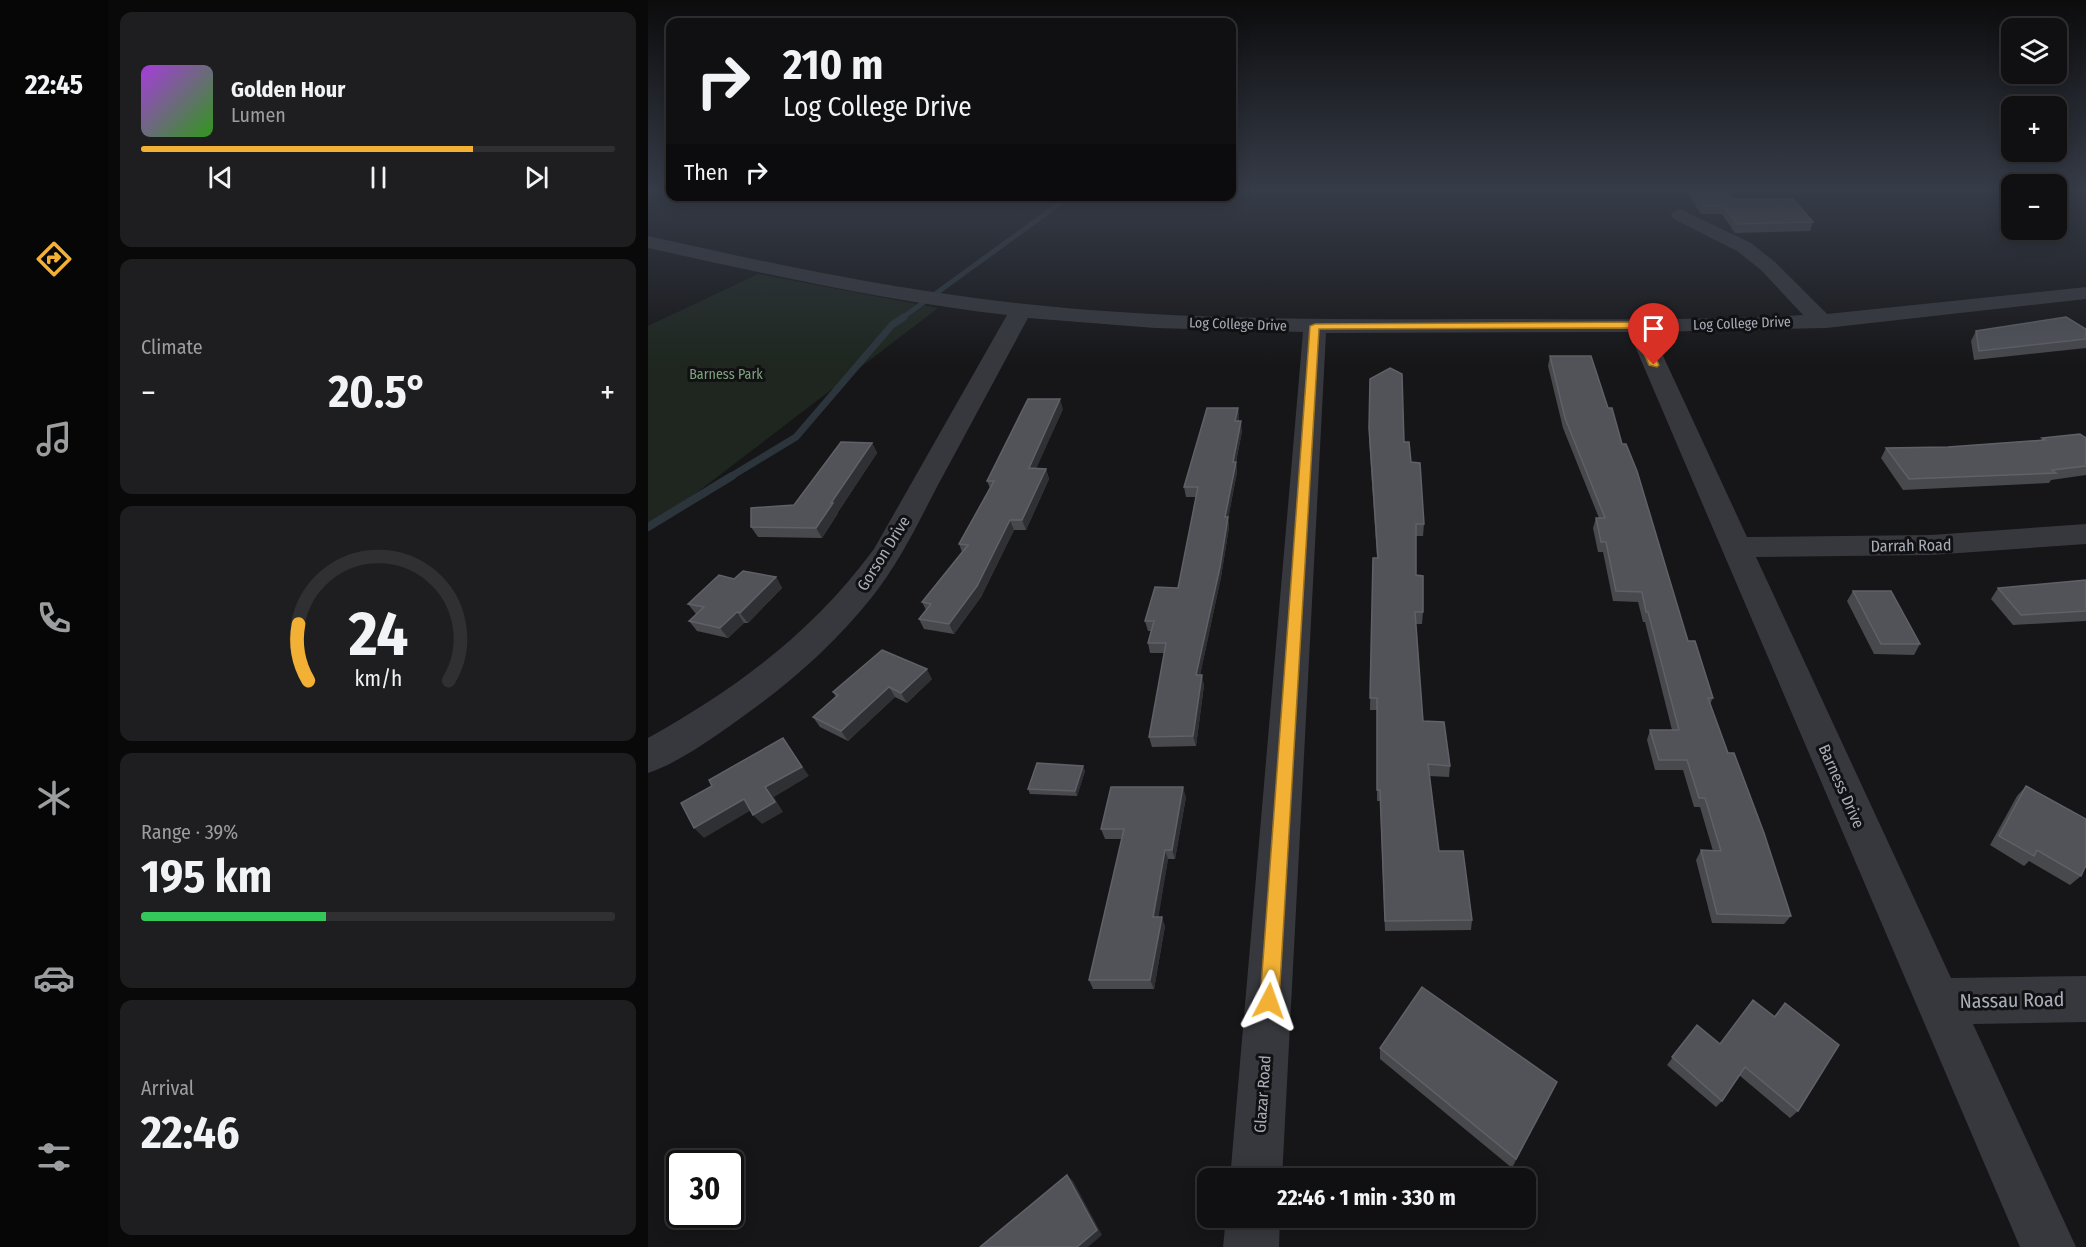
<!DOCTYPE html>
<html lang="en">
<head>
<meta charset="utf-8">
<style>
  :root { --surface:#101012; --page:#1e1e20; --text:#f1f3f6; --muted:#9c9d9f; --line:#303032; --accent:#f2b134 }
  body { margin:0; font-family:"Fira Sans Condensed",sans-serif; background:var(--page); color:var(--text); height:100vh; display:flex; flex-direction:column; font-size:22px; white-space:nowrap }
  * { box-sizing:border-box; margin:0 }
  p { font-size:20px; color:var(--muted) }
  .icon { flex:none; width:33px; height:33px; fill:none; stroke:currentColor; stroke-width:2; stroke-linecap:round; stroke-linejoin:round }
  .map { position:relative; flex:1; overflow:hidden }
  .drawer { display:flex; flex-direction:column; gap:12px; padding:12px; background:#09090a; width:540px }
  .drawer>* { flex:none }
  .guide { position:absolute; left:18px; top:18px; width:570px; height:183px; border-radius:12px; box-shadow:0 3px 15px #0003,0 0 0 2px var(--line); background:#101012; color:var(--text); overflow:hidden }
  .tools { position:absolute; left:1353px; top:18px; display:grid; gap:12px }
  .tools a { display:grid; place-items:center; width:66px; height:66px; border-radius:12px; background:var(--surface); box-shadow:0 3px 15px #0003,0 0 0 2px var(--line); font-size:30px }
  .speed { position:absolute; left:18px; top:1150px; display:flex; gap:12px; font-size:30px; font-weight:700; text-align:center }
  .speed>* { display:grid; place-content:center; width:78px; height:78px; border-radius:50%; background:var(--surface); box-shadow:0 3px 15px #0003,0 0 0 2px var(--line); line-height:1 }
  .speed .limit { border:3px solid #111; border-radius:9px; background:#fff; color:#111 }
  .pin { position:absolute; display:grid; place-items:center; width:51px; height:51px; color:#fff; margin:-62px -26px; border-radius:50% 50% 50% 0; rotate:-45deg; box-shadow:0 0 6px #0007 }
  .pin .icon { rotate:45deg }
  .me { position:absolute; width:66px; margin:-33px; rotate:4deg; stroke-linejoin:round; filter:drop-shadow(0 0 4px #0008) }
  .turn { display:flex; align-items:center; gap:21px; height:126px; padding:0 18px; font-size:27px }
  .turn .icon { width:78px; height:78px; stroke-width:2.5 }
  .turn b { display:block; font-size:42px; line-height:51px }
  .then { display:flex; align-items:center; height:57px; padding:0 18px; background:#0003; gap:12px; font-size:22px }
  .big { font-size:45px; font-weight:700; line-height:1.1 }
  .drawer .card { flex:1; display:flex; flex-direction:column; justify-content:center; gap:9px; min-width:0; padding:0 21px; border-radius:12px; background:var(--page) }
  .drawer .dial { align-items:center; gap:0 }
  .dial svg { height:156px; overflow:visible; fill:none; stroke:var(--line); stroke-width:7; stroke-linecap:round; text-anchor:middle }
  .dial text { fill:var(--text); stroke:none }
  .song { display:flex; align-items:center; gap:18px }
  .cover { width:72px; height:72px; border-radius:9px; background:linear-gradient(135deg,hsl(280 70% 55%),hsl(110 70% 35%)) }
  .played { height:6px; border-radius:3px; background:linear-gradient(90deg,var(--accent) 70%,var(--line) 70%) }
  .keys { display:flex; justify-content:space-around; direction:ltr }
  .heat { display:flex; justify-content:space-between; align-items:center; font-size:33px; direction:ltr }
  .charge { height:9px; border-radius:4px; background:linear-gradient(90deg,#34c759 39%,var(--line) 0) }
  .trip { position:absolute; left:549px; top:1168px; width:339px; height:60px; border-radius:12px; background:var(--surface); box-shadow:0 3px 15px #0003,0 0 0 2px var(--line); font-weight:700; line-height:60px; text-align:center }
  main { display:flex; flex:1; min-height:0 }
  .dock { display:flex; flex-direction:column; width:108px; justify-content:space-around; align-items:center; background:#060607; color:var(--muted) }
  .dock .icon { width:42px; height:42px }
  .dock .active { color:var(--accent) }
  .dock b { font-size:27px; color:var(--text) }
  .map>svg:first-child { display:block }
</style>
</head>
<body>
<main>
<nav class="dock">
<b>22:45</b>
<svg class="icon active" aria-label="directions" viewBox="0 0 24 24"><path d="M12 3l9 9-9 9-9-9zM9 14v-3h6M13 9l2 2-2 2"/></svg>
<svg class="icon" aria-label="music" viewBox="0 0 24 24"><path d="M9 18V5l10-2v13"/><circle cx="6" cy="18" r="3"/><circle cx="16" cy="16" r="3"/></svg>
<svg class="icon" aria-label="phone" viewBox="0 0 24 24"><path d="M5 4h4l2 5-3 2q2 4 5 5l2-3 5 2v4C11 20 4 13 5 4z"/></svg>
<svg class="icon" aria-label="climate" viewBox="0 0 24 24"><path d="M12 3v18M4 7l16 10M4 17L20 7"/></svg>
<svg class="icon" aria-label="car" viewBox="0 0 24 24"><path d="M5 17H2v-5l4-1 3-4h7l3 4 3 1v5h-3M9 17h6M6 11h13"/><circle cx="7" cy="17" r="2"/><circle cx="17" cy="17" r="2"/></svg>
<svg class="icon" aria-label="filters" viewBox="0 0 24 24"><path d="M4 7h16M4 17h16"/><circle cx="9" cy="7" r="2"/><circle cx="15" cy="17" r="2"/></svg>
</nav>
<section class="drawer">
<div class="card">
<div class="song"><i class="cover"></i><div><b>Golden Hour</b><p>Lumen</p></div></div>
<div class="played"></div>
<div class="keys"><svg class="icon" aria-label="previous" viewBox="0 0 24 24"><path d="M18 5L8 12l10 7zM5 5v14"/></svg><svg class="icon" aria-label="pause" viewBox="0 0 24 24"><path d="M8 5v14M16 5v14"/></svg><svg class="icon" aria-label="next" viewBox="0 0 24 24"><path d="M6 5l10 7-10 7zM19 5v14"/></svg></div>
</div>
<div class="card"><p>Climate</p>
<div class="heat"><a>−</a><b class="big">20.5°</b><a>+</a></div>
</div>
<div class="card dial"><svg viewBox="0 0 100 80">
<path d="M14 69A42 42 0 1 1 86 69"/>
<path d="M14 69A42 42 0 0 1 9 40" stroke="#f2b134"/>
<text x="50" y="56" font-size="32" font-weight="700">24</text>
<text x="50" y="72" font-size="11">km/h</text>
</svg></div>
<div class="card"><p>Range · 39%</p><b class="big">195 km</b><div class="charge"></div></div>
<div class="card"><p>Arrival</p><b class="big">22:46</b></div>
</section>
<div class="map">
<svg width="1438" height="1247" viewBox="0 0 1438 1247">
  <rect width="100%" height="100%" fill="#161618"/>
  <polygon fill="#1e261f" points="110,274 290,308 0,530 0,326"/>
  <g fill="none" stroke-linecap="round" stroke-linejoin="round">
    <polyline stroke="#2c353c" stroke-width="5" points="254,318 422,196"/>
    <polyline stroke="#2c353c" stroke-width="7" points="82,477 148,437 244,325 256,317"/>
    <polyline stroke="#2c353c" stroke-width="8" points="0,527 84,476"/>
    <g fill="#37383d" fill-rule="evenodd">
      <path d="M1032 209 1103 243 1127 262 1179 314 1438 287V299L1178 328 1004 332 1099 537 1283 535 1438 524V544L1283 555 1108 557 1303 978 1438 976V1022L1325 1024 1428 1247H1372L981 332 678 333 634 1179H582L655 332 507 328 380 318C350 373 321 428 291 483 271 521 252 562 224 597 186 645 141 684 90 720 63 739 32 762 0 773V738C89 688 164 633 226 549L359 315C238 301 119 274 0 248V236C108 260 217 284 327 298 493 320 661 320 829 319 938 319 1046 321 1155 315L1113 270 1089 251 1026 219 1023 215 1026 211Z"/>
      <polygon points="578,1218 632,1218 631,1247 575,1247"/>
    </g>
  </g>
  <g fill="#47494d">
    <polygon points="1038,191 1078,191 1084,199 1165,222 1162,231 1087,233 1074,214 1053,214"/>
    <polygon points="1438,329 1438,348 1326,360 1323,341 1328,331"/>
    <polygon points="902,356 960,408 974,444 1040,641 1065,698 1062,704 1080,753 1143,916 1136,924 1064,923 1048,860 1053,850 1065,851 1052,807 1046,807 1035,770 1007,770 999,740 1002,730 1024,730 997,622 995,622 990,602 965,601 955,552 950,552 945,528 948,518 951,518 915,428 900,366"/>
    <polygon points="590,408 591,421 594,431 588,462 589,472 580,519 581,527 573,577 552,675 556,685 548,746 504,747 501,737 517,653 502,653 500,643 503,631 500,631 497,621 530,588 548,497 538,497 536,487"/>
    <polygon points="415,409 388,468 398,469 401,479 378,530 366,530 333,597 306,634 276,629 271,619 278,610 274,602 314,552 311,544 342,488 339,481"/>
    <polygon points="721,428 756,442 763,462 776,524 775,536 768,536 768,575 775,612 774,624 768,624 775,721 802,766 801,777 781,776 791,851 824,920 823,930 737,931 732,801 729,801 729,710 722,710 725,558 729,558 721,439"/>
    <polygon points="1394,438 1438,438 1438,475 1403,480 1401,483 1255,490 1233,458 1238,448 1300,447 1393,440"/>
    <polygon points="224,443 229,453 190,512 190,513 174,538 110,537 103,527 146,505"/>
    <polygon points="128,577 134,588 100,623 96,623 80,638 49,631 41,621 48,614 40,604 86,579"/>
    <polygon points="1438,580 1438,621 1365,625 1343,599 1350,588"/>
    <polygon points="1205,591 1272,644 1266,655 1226,654 1199,601"/>
    <polygon points="284,679 259,703 247,697 200,741 172,727 165,717 188,697 185,692"/>
    <polygon points="435,766 437,771 429,796 382,794 380,789"/>
    <polygon points="1378,786 1438,819 1438,868 1437,868 1433,876 1422,885 1381,861 1376,866 1342,845 1369,796"/>
    <polygon points="538,797 527,859 520,859 510,917 517,926 506,989 445,989 441,980 474,839 457,839 453,829"/>
    <polygon points="1137,1003 1150,1111 1142,1118 1091,1075 1074,1101 1068,1107 1019,1065 1049,1025 1072,1044 1126,1016"/>
    <polygon points="732,1048 904,1093 864,1168 732,1059"/>
  </g>
  <g fill="#2f3033">
    <polygon points="412,399 415,409 384,478 381,468"/>
    <polygon points="590,408 591,418 589,431 587,421"/>
    <polygon points="593,421 594,431 588,462 589,472 580,519 581,527 573,577 550,685 548,675 577,517 585,462"/>
    <polygon points="224,443 229,453 190,512 190,513 174,538 168,528 183,503"/>
    <polygon points="398,469 401,479 378,530 374,520"/>
    <polygon points="362,520 366,530 333,597 306,634 301,624"/>
    <polygon points="128,577 134,588 100,623 92,613"/>
    <polygon points="89,612 96,623 80,638 72,628"/>
    <polygon points="279,669 284,679 259,703 253,693"/>
    <polygon points="554,675 556,685 548,746 545,736"/>
    <polygon points="241,687 247,697 200,741 193,731"/>
    <polygon points="135,738 161,776 126,797 135,812 114,824 105,815 117,787"/>
    <polygon points="435,766 437,771 429,796 427,791"/>
    <polygon points="535,787 538,797 527,859 524,850"/>
    <polygon points="96,799 105,809 56,838 46,828"/>
    <polygon points="517,850 520,859 509,926 505,917"/>
    <polygon points="514,917 517,926 506,989 502,980"/>
    <polygon points="909,1082 904,1093 864,1168 868,1159"/>
    <polygon points="419,1175 425,1181 454,1235 440,1247 429,1247"/>
  </g>
  <g fill="#525359" stroke="#5f6168" stroke-width="1.5">
    <polygon points="1045,191 1078,191 1084,199 1145,199 1165,222 1089,224 1076,206 1055,206"/>
    <polygon points="1418,317 1438,329 1438,339 1331,351 1328,331"/>
    <polygon points="902,356 943,356 960,408 964,408 974,444 978,444 989,471 1040,641 1047,641 1065,698 1060,698 1080,753 1086,753 1116,833 1143,916 1069,914 1053,850 1073,851 1057,798 1051,798 1039,760 1011,760 1002,730 1031,730 1000,612 998,612 994,592 968,591 958,542 953,542 948,518 957,518 917,418"/>
    <polygon points="742,368 754,374 756,442 761,442 763,462 772,463 776,524 768,524 768,575 775,576 775,612 767,612 775,721 796,722 802,766 780,764 791,851 815,851 824,920 737,921 732,790 729,790 729,698 722,698 725,558 730,558 721,428 722,379"/>
    <polygon points="380,399 412,399 381,468 398,469 374,520 362,520 329,586 301,624 271,619 283,604 274,602 320,545 311,544 346,481 339,481"/>
    <polygon points="559,408 590,408 587,421 593,421 585,462 588,462 577,517 580,517 572,567 548,675 554,675 545,736 501,737 518,643 500,643 506,621 497,621 507,587 530,588 550,487 536,487"/>
    <polygon points="1432,434 1438,438 1438,466 1404,470 1408,473 1261,479 1238,448 1300,447 1397,440 1394,438"/>
    <polygon points="193,442 224,443 183,503 185,503 168,528 103,527 103,508 146,505"/>
    <polygon points="95,571 128,577 92,613 89,612 72,628 41,621 56,607 40,604 71,575 86,579"/>
    <polygon points="1438,580 1438,611 1373,615 1350,588"/>
    <polygon points="1205,591 1243,591 1272,644 1233,644"/>
    <polygon points="234,650 279,669 253,693 241,687 193,731 165,717 190,695 185,692"/>
    <polygon points="135,738 154,767 117,787 127,802 105,815 96,799 46,828 33,803 64,786 61,780"/>
    <polygon points="389,763 435,766 427,791 380,789"/>
    <polygon points="1378,786 1438,819 1438,865 1433,876 1389,850 1386,856 1351,836"/>
    <polygon points="463,787 535,787 524,850 517,850 505,917 514,917 502,980 441,980 476,829 453,829"/>
    <polygon points="774,987 909,1082 868,1159 732,1048"/>
    <polygon points="1105,1000 1127,1017 1137,1003 1191,1045 1150,1111 1097,1067 1074,1101 1024,1057 1049,1025 1072,1044"/>
    <polygon points="419,1175 449,1230 429,1247 332,1247"/>
  </g>
  <linearGradient id="sky" x2="0" y2="1"><stop stop-color="#0c0c0d"/><stop offset="0.52" stop-color="#363c48"/><stop offset="1" stop-color="#363c48" stop-opacity="0"/></linearGradient>
  <rect width="1438" height="365" fill="url(#sky)"/>
  <polygon fill="#f2b134" stroke="#9d7322" stroke-width="1.5" points="989,322 993,325 1011,365 1009,367 1001,365 985,328 671,329 631,1001 628,1007 621,1010 614,1007 612,1001 662,326 667,324"/>
  <g text-anchor="middle" stroke-width="6" stroke-linejoin="round" paint-order="stroke">
    <g font-size="14" fill="#a8adb8" stroke="#111113">
      <text transform="translate(1094 323) rotate(-2)" y="5">Log College Drive</text>
      <text transform="translate(590 324) rotate(2)" y="5">Log College Drive</text>
    </g>
    <g font-size="14" fill="#7fa381" stroke="#111113">
      <text x="78" y="379">Barness Park</text>
    </g>
    <g font-size="16" fill="#a8adb8" stroke="#111113">
      <text transform="translate(1263 545) rotate(-1)" y="6">Darrah Road</text>
      <text transform="translate(235 553) rotate(-58)" y="6">Gorson Drive</text>
      <text transform="translate(1194 786) rotate(66)" y="6">Barness Drive</text>
      <text transform="translate(614 1094) rotate(-86)" y="6">Glazar Road</text>
    </g>
    <g font-size="20" fill="#a8adb8" stroke="#111113">
      <text transform="translate(1364 1000) rotate(-1)" y="7">Nassau Road</text>
    </g>
  </g>
</svg>
<div class="tools">
<a><svg class="icon" aria-label="layers" viewBox="0 0 24 24"><path d="M12 4l9 5-9 5-9-5zM3 14l9 5 9-5"/></svg></a>
<a>+</a>
<a>−</a>
</div>
<div class="speed"><div class="limit">30</div></div>
<div class="pin" style="left:1006px;top:365px;background:#d93025"><svg class="icon" aria-label="arrive" viewBox="0 0 24 24"><path d="M6 21V4h12l-3 4 3 4H6"/></svg></div>
<svg class="me" style="left:621px;top:1001px" viewBox="-20 -20 40 40"><path d="M0-17L14 15 0 8-14 15z" fill="#f2b134" stroke="#fff" stroke-width="4"/></svg>
<div class="trip">22:46 · 1 min · 330 m</div>
<div class="guide">
<div class="turn"><svg class="icon" aria-label="right" viewBox="0 0 24 24"><path d="M7 20v-9h11M14 6l5 5-5 5"/></svg><div><b>210 m</b>Log College Drive</div></div>
<div class="then">Then<svg class="icon" aria-label="right" viewBox="0 0 24 24"><path d="M7 20v-9h11M14 6l5 5-5 5"/></svg></div>
</div>
</div>
</main>
</body>
</html>
